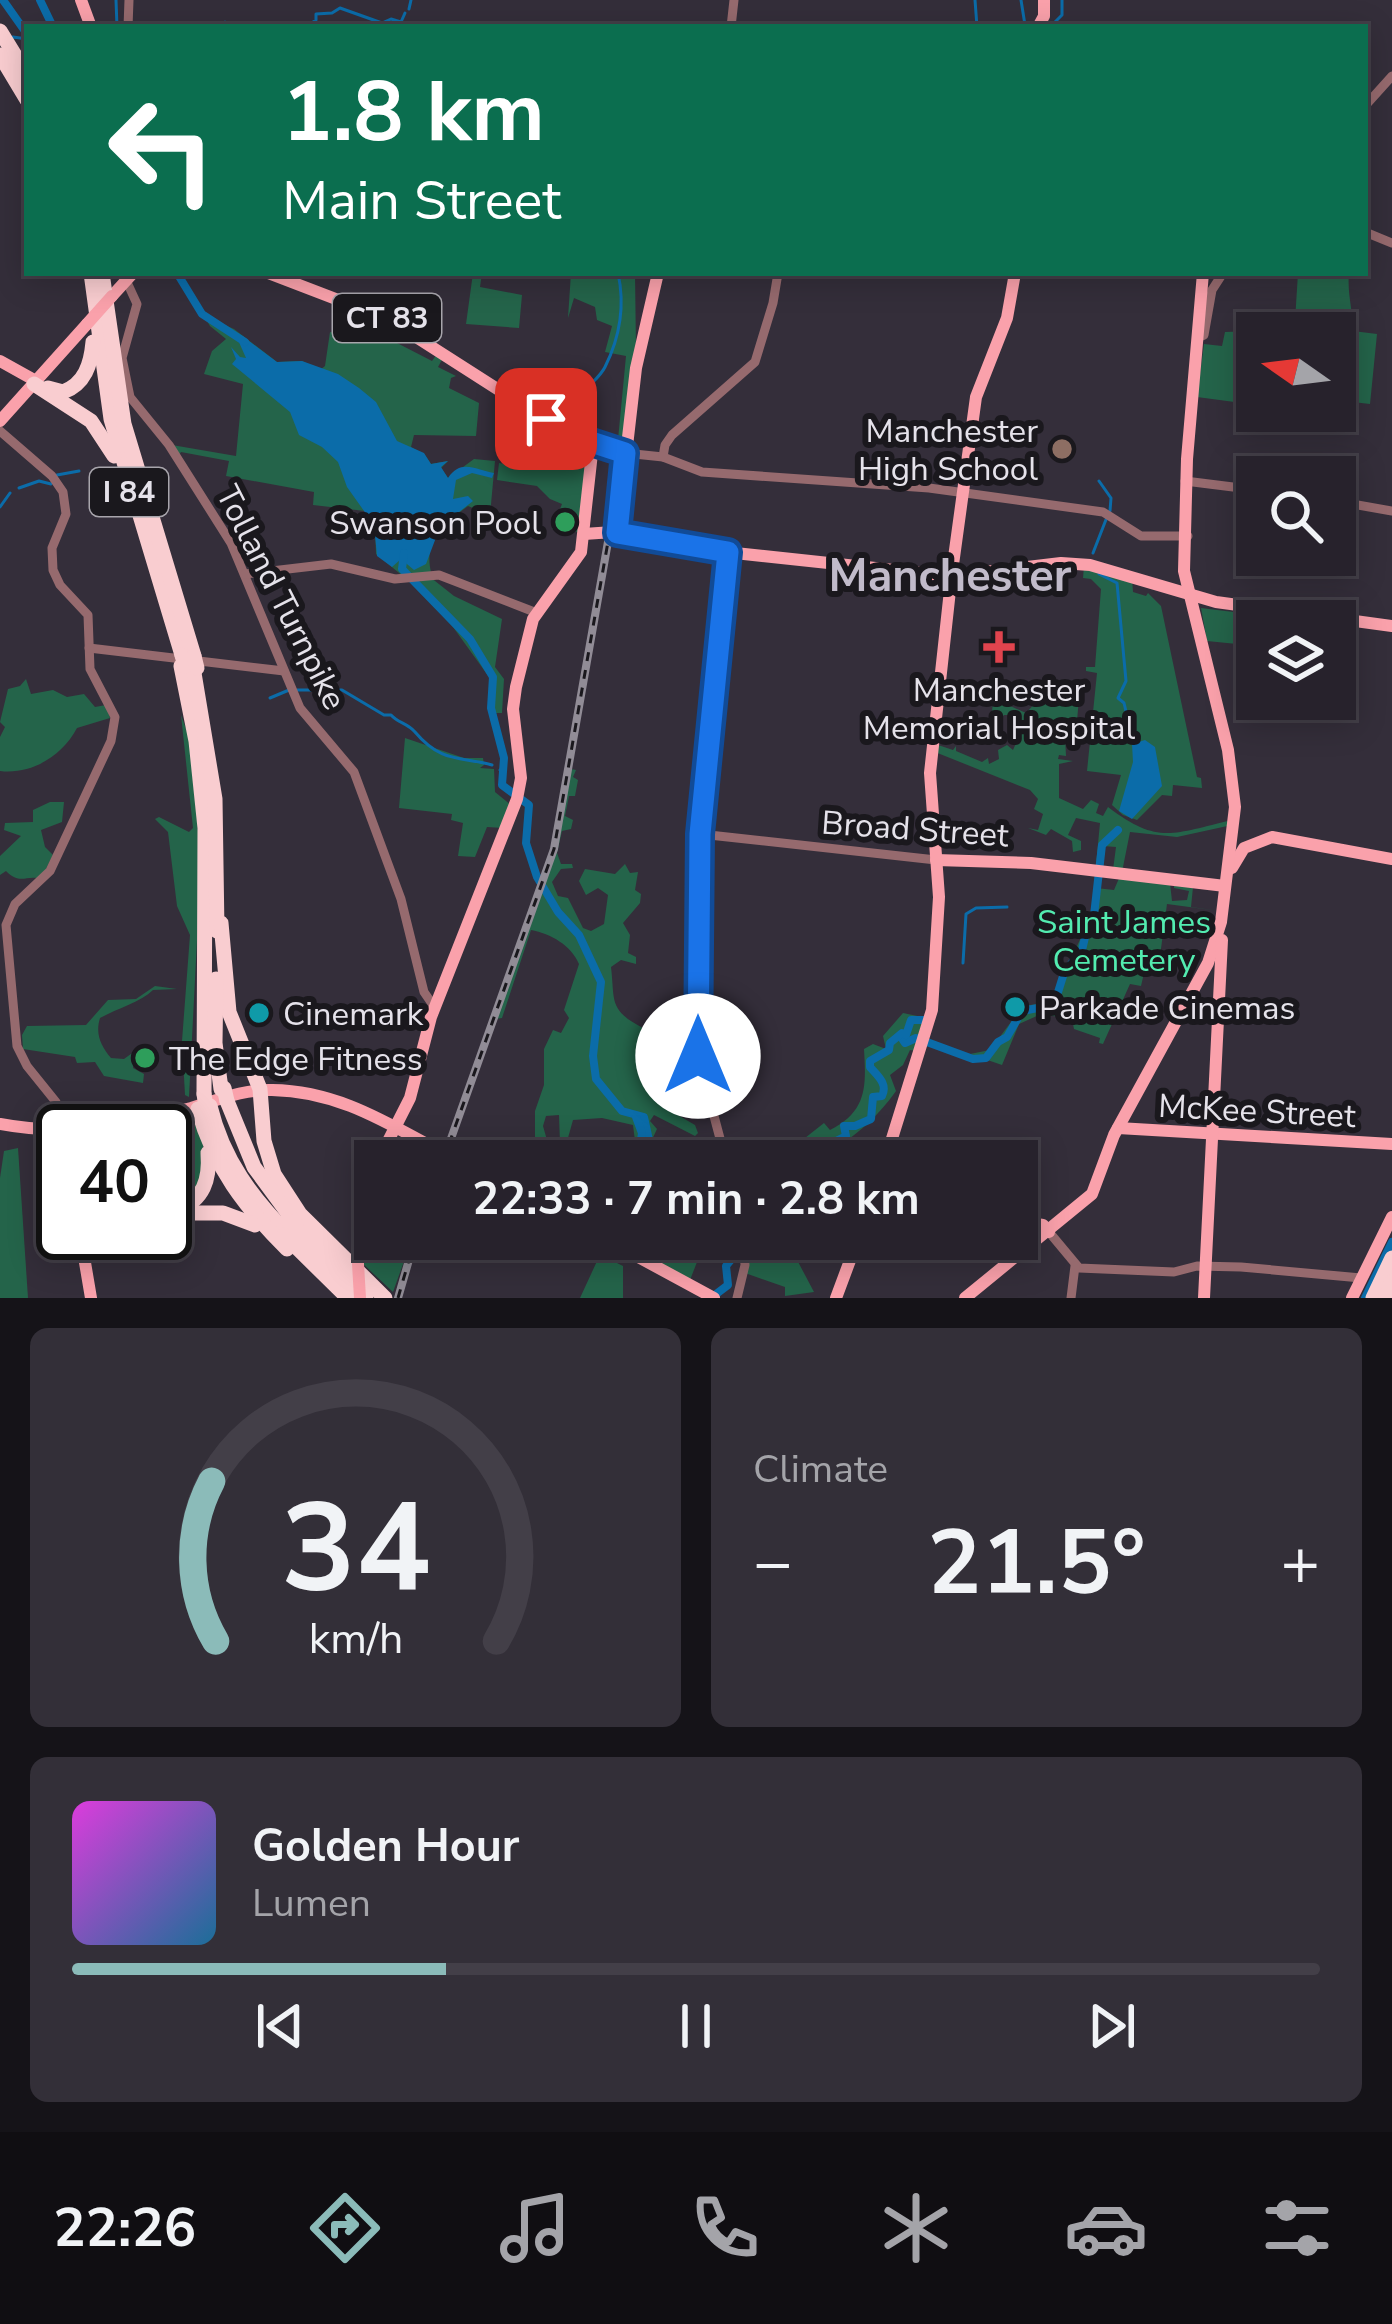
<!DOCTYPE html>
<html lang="en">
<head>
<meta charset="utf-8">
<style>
  :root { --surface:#27222c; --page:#332f38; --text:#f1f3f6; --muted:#a4a4a9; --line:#433f48; --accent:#8bbbb9 }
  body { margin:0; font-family:"Nunito Sans",sans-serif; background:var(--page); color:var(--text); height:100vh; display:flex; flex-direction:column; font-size:45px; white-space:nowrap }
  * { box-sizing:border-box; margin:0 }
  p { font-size:39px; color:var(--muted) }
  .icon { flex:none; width:66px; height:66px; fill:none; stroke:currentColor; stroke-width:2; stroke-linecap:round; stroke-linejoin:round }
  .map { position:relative; height:1298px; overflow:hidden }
  .side { display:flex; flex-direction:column; gap:30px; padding:30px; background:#151318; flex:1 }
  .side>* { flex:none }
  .guide { position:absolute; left:24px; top:24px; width:1344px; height:252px; border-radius:0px; box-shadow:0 6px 30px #0003,0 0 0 3px var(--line); background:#0b6e4f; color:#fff; overflow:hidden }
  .needle { width:78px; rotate:284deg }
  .controls { position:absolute; left:1236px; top:312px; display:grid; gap:24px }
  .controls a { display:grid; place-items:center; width:120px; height:120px; border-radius:0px; background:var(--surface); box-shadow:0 6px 30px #0003,0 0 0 3px var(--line); font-size:60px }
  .speed { position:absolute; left:36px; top:1104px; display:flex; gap:24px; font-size:60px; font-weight:700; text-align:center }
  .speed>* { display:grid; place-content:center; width:156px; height:156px; border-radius:50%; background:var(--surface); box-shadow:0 6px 30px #0003,0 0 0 3px var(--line); line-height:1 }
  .speed .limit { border:6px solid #111; border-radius:18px; background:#fff; color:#111 }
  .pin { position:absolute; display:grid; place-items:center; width:102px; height:102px; color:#fff; margin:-51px; border-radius:24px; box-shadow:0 6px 18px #0006 }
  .me { position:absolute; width:132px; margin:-66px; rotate:0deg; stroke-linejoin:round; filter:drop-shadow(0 0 9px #0008) }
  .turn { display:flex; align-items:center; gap:42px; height:252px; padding:0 60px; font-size:54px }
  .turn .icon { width:156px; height:156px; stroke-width:2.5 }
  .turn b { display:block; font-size:84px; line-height:102px }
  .big { font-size:90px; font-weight:700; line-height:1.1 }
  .side .tile { flex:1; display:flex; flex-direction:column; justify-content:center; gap:18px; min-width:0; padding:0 42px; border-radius:18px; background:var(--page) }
  .side .dial { align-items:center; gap:0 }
  .dial svg { height:312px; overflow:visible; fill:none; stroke:var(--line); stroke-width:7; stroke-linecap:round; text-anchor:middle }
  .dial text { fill:var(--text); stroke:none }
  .song { display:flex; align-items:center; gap:36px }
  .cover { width:144px; height:144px; border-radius:18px; background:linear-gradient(135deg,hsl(300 70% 55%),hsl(200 70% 35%)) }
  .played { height:12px; border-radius:6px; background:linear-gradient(90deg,var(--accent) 30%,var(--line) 30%) }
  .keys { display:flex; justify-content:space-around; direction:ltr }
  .heat { display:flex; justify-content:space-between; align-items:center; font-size:66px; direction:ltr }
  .side .tiles { flex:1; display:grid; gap:30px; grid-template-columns:1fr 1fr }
  .tile:last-child { grid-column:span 2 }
  .trip { position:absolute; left:354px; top:1140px; width:684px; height:120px; border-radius:0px; background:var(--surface); box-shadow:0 6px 30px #0003,0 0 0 3px var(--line); font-weight:700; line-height:120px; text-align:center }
  .dock { display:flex; height:192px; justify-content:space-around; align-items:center; background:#100e12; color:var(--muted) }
  .dock .icon { width:84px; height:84px }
  .dock .on { color:var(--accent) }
  .dock b { font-size:54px; color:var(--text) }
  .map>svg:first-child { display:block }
</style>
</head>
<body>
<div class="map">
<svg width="1392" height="1298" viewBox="0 0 1392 1298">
  <rect width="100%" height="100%" fill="#342e3a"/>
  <g fill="#24644a">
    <polygon points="473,273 482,273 480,287 522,295 519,328 466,324"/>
    <polygon points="571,273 635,273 636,350 622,451 617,450 626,356 605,352 612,326 597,320 595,307 574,298 568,318"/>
    <path d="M1298 273H1349C1347 294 1353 310 1353 331L1377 334 1370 404 1335 400V333H1257V405L1197 397 1204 344 1222 346 1225 332 1290 330 1295 321Z"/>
    <path d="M204 316 234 329 277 362 302 361 320 370 325 366 330 332 361 338 363 320 369 322 368 328 432 361 437 354 444 356 438 367 456 376 451 378 449 388 479 403 476 436 414 435 411 447 424 454 431 464 448 461 441 468 448 478 474 459 495 461 490 515 468 506 448 521 453 531 444 523C430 538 427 555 431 572L404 577 376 554 375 527 365 511 313 505 314 492 226 476 229 461 181 452 179 455 172 445 236 456 243 384 204 374 212 351 226 339 210 326Z"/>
    <polygon points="587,445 579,532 552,529 562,504 550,499 537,486 497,480 499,463 536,469 545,451 581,458"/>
    <polygon points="1084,566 1132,578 1133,592 1146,596 1148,593 1161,606 1197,777 1201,778 1202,788 1173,785 1172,796 1162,795 1137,820 1123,815 1112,805 1121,775 1087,771 1097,673 1086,671 1086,667 1095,667 1101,589 1091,579 1083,578"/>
    <polygon points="430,577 454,596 502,619 495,667 504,679 502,713 489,713 489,677 453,627 413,584"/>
    <polygon points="1201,608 1275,617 1274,621 1257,621 1257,646 1207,641"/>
    <path d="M26 679 31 694 53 690 67 697 84 694 95 707 106 705 110 718 77 728C63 755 32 775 0 771V737L5 727 0 722 8 689 20 686Z"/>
    <path d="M1048 689 1066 690 1069 697 1079 698 1077 721 1059 720 1058 732H1069L1065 736 1066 756 1059 755 1058 759 1073 761 1059 764V798L1083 809 1091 800 1099 804 1096 813 1103 816 1108 807C1158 845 1172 834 1232 820V825L1177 837 1130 832 1122 872 1113 870 1116 847 1103 846 1100 865H1096L1100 823 1076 818 1068 835 1081 841V850L1073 852 1072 841 1051 829 1046 835 1028 828 1038 830 1043 814 1034 809 1038 799 1030 790 935 752 938 745 953 750 956 746V751L982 762 988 758 989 764 999 759 998 750 1007 745 1013 750 1021 732V715H1004L1001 719V714L992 711 993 703 964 695 967 691 1009 698 1008 705 1026 713Z"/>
    <polygon points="181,715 189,737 201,862 189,1097 185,1095 182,1041 190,935 177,906 168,832 155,819 159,817 189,832 193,828"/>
    <polygon points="405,738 464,758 483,758 484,765 480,768 494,769 495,792 511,805 503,828 487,827 475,857 458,856 463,823 451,820 452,814 399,808"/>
    <path d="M571 769 576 770 573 777 578 780 575 796H569L565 816 573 820 571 829 562 831 557 853 561 864H572L573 868 561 869 552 882 558 896 568 898 583 928 591 931 604 924 608 895 598 888 586 895 579 881 585 869 615 874 625 864 630 873 638 872 635 890 641 894 640 903 623 923 630 935 628 953 636 957V964L621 960 611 967C615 1000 608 1010 643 1028L656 1068 665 1076 673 1069 676 1072 666 1094 669 1110 695 1125 698 1133 695 1136 654 1115 650 1121 657 1129 649 1146 651 1161H639L637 1157 633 1125 602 1118 573 1120 566 1145 560 1143 559 1115 546 1116 543 1126 549 1147 535 1142V1111L544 1085V1049L553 1030 561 1033 569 1018 564 1010 579 964C571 945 551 934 531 930L502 1018 495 1019 554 854Z"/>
    <path d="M50 802H64L62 822 41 830 45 847 53 855 41 879C26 874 21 886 6 871L0 875V856L21 836 4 830 5 823 33 822V810Z"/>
    <path d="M1120 876 1170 883 1172 901 1187 900 1189 891 1174 888V884L1193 887 1191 907 1219 911 1167 904 1158 971 1145 969 1141 986 1130 984 1103 1044 1099 1043 1100 1038 1074 1029 1073 1024 1080 1021 1078 1018 1039 1015 1019 1024 1002 1065 970 1054 990 1050 1023 1006 1052 1002C1066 962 1091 929 1096 888L1114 890Z"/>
    <path d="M155 986 177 989 153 990C141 1002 118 1008 100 1018 95 1034 101 1046 111 1058L124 1059 135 1051 133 1068 144 1074 143 1083 104 1076 95 1062 77 1063 75 1057 23 1049 22 1035 27 1026 86 1025 108 1000 136 999Z"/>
    <path d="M903 1013 927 1018 916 1051 910 1050 903 1065 890 1075 896 1091C877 1118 850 1142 820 1156L821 1161H778L779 1153H786L824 1123 830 1130C868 1111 866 1085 864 1049L873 1044 886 1049 883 1036Z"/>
    <path d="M195 1110C205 1151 218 1187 168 1206L165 1205V1131H158L157 1121Z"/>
    <polygon points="18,1148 28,1298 0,1298 0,1178 4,1151"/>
    <polygon points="368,1187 375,1187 375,1239 412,1239 393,1292 360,1261 360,1233"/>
    <polygon points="614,1239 706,1239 690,1280"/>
    <polygon points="756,1239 786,1239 814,1292 785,1296 785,1287 745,1273 745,1248 752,1248"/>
    <polygon points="604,1246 612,1250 613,1261 623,1266 623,1298 580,1298"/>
  </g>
  <g fill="#0b6ca9">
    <path d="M241 335 277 362 302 361 338 374 359 388 376 402 397 441 424 453 431 464 448 461 441 467 448 478C461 458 476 470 494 473L492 478 472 473 456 480 453 499 468 496 473 501 440 527 426 564 414 570 401 559 392 567 377 556 374 525 347 487 338 462 322 447 299 435 290 412 232 364 236 359 231 347 240 357 246 358 238 340Z"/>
    <polygon points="1145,740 1155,747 1162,786 1132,819 1119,811 1133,762 1132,744"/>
  </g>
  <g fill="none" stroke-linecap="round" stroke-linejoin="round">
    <g stroke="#0b6ca9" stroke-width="3">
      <polyline points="116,0 117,27"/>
      <polyline points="975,0 977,27"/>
      <polyline points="1021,0 1025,25 1022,27"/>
      <polyline points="409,9 411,0"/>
      <polyline points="225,22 230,27"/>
      <polyline points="1053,24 1062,15 1062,0"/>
      <polyline points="306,27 316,20 316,14 332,13 340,8 382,23 391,19 401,22 405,13"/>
      <polyline points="13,37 27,39"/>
      <path d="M598 439C598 425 584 413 581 397 587 385 599 379 605 367 620 337 625 305 618 273"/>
      <polyline points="57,475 79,471"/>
      <polyline points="1099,481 1111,498 1110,511"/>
      <polyline points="19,488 39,481 51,484"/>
      <polyline points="0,507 10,493"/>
      <polyline points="1093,553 1107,517"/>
      <polyline points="1099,574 1117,583 1126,681 1118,698 1124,703 1131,732"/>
      <path d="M297 690H342L384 715H391C398 723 407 723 415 732 442 764 461 756 492 765"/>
      <polyline points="270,698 289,690"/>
      <polyline points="500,770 503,771"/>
      <polyline points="963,963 966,914 976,908 1007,907"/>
    </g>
    <g stroke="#0b6ca9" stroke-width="8">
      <polyline points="3,0 27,34"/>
      <polyline points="40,0 53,27"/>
      <polyline points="177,273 202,314 245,342"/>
      <polyline points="404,553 402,569 470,639 493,677 491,708 504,758 502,785 529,805 526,843 537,877 558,912 579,935 601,982 593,1056 596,1079 622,1111 644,1117 649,1140 639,1149"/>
      <polyline points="901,1037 905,1043 916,1038 973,1059 986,1058 998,1042 1007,1037 1022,1011 1054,1005 1064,973 1082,950 1087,929 1093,924 1102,845 1118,830"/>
      <polyline points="636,1117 642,1133 639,1152 643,1161"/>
      <path d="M819 1161 828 1145 846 1136 844 1126H855L871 1119 873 1097 882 1096C888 1084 878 1076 870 1067V1061L889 1050 890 1043 902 1033 906 1035 911 1020H924"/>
      <polyline points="746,1251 760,1239"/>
      <polyline points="711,1298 728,1285 726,1266 739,1250 738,1239"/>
      <polyline points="1365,1298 1392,1242"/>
    </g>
    <g stroke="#966a6e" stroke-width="9">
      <polyline points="128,27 129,0"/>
      <polyline points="731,27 734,0"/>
      <polyline points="1365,106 1392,76"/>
      <polyline points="1365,232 1392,243"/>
      <polyline points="126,280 137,304 122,358 130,397 169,445 231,543 300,708 354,772 401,899 424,992 435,1008"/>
      <polyline points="1197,338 1204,335 1212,290 1223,273"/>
      <polyline points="0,431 52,476 63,492 66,514 52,548 53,570 60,585 88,615 90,669 115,717 111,741 50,871 15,904 6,925 17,1046 27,1066 56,1102 63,1126"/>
      <polyline points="593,444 615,452 663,457 702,472 929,488 1103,512 1141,536 1188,536"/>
      <polyline points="663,457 665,445 672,435 755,362 773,303 778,273"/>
      <polyline points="1185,481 1257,490"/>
      <polyline points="1335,501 1392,511"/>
      <polyline points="245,574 331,564 395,579 439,575 537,613"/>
      <polyline points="89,648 284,671"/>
      <polyline points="700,834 936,860"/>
      <polyline points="726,1161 698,1056 700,834 728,552"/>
      <polyline points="1049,1232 1079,1268 1174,1272 1197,1266 1241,1267 1361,1278"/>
      <polyline points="737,1298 745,1265 743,1239"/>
      <polyline points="1071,1298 1075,1266"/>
    </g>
    <g stroke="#faa1ab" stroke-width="12">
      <polyline points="81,0 91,27"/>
      <polyline points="1038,27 1044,16 1044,0"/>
      <polyline points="268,273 388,319 563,431 593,444 581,552 533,619 516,687 513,709 521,778 517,799 431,1017 410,1098 378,1161"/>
      <polyline points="112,296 133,273"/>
      <polyline points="0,361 36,381"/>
      <polyline points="0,421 87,324"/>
      <polyline points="617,533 636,368 658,273"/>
      <polyline points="584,534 613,532 707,550 950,576 1061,563 1090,565 1216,602 1392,626"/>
      <polyline points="936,860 1031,863 1225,886"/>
      <polyline points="1232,868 1244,848 1272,837 1392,859"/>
      <path d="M0 1124C68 1137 125 1125 191 1108 218 1100 244 1089 272 1090 345 1091 397 1130 459 1161"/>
      <polyline points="1118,1128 1392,1144"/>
      <polyline points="885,1161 932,1010 939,897 930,773 952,572 976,397 1007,318 1015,273"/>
      <polyline points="1017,1221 1043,1225 1049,1232"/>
      <polyline points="80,1233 91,1298"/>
      <polyline points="605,1239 714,1298"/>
      <polyline points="358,1264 359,1209 378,1152"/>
      <polyline points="836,1298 858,1239"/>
      <polyline points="965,1298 1092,1194 1114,1135 1208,963 1221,922 1235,807 1228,750 1184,571 1187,459 1203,273"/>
      <polyline points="1204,1298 1222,940"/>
      <polyline points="1352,1298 1392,1217"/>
    </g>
    <g stroke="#f9cdd0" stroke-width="15">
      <polyline points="0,31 27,75"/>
      <polyline points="0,55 27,100"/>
      <polyline points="91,273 111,419 182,655"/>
      <polyline points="102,273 124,424 194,656"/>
      <polyline points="34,384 91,421 114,456"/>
      <path d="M48 388 63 392C85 384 91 364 93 342"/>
      <polyline points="181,666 196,741 205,828 204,1094"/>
      <polyline points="193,667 215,799 217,931"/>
      <polyline points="221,923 229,1012 260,1089 264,1141 274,1174 300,1214 385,1298"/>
      <polyline points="216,979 215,1043 221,1089"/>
      <polyline points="227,1101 254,1167 296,1224"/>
      <path d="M210 1106C223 1160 252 1198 291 1237"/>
      <path d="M198 1109C214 1167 245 1207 287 1249"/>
      <path d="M177 1210C204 1200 210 1179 208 1153"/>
      <polyline points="165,1213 223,1213 255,1225"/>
      <polyline points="287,1220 366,1298"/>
      <polyline points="284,1235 348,1298"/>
      <polyline points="1373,1298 1392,1258"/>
      <polyline points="1385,1298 1392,1282"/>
    </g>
    <defs>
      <g id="rail">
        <polyline points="443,1161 554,849 609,536"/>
        <polyline points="398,1298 415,1239"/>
      </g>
    </defs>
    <use href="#rail" stroke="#918c96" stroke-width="8"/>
    <use href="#rail" stroke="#1a181d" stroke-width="3" stroke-dasharray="9" stroke-linecap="butt"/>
    <g stroke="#faa1ab" stroke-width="12">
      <polyline points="87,324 112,296"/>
      <polyline points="358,1264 360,1298"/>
    </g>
    <g stroke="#f9cdd0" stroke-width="15">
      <polyline points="182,655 185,666"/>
      <polyline points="194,656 197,668"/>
      <polyline points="224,1088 227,1101"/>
      <polyline points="204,1094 206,1107"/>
    </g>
  </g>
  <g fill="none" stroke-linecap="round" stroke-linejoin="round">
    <defs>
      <polyline id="route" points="546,419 576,437 625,453 617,533 728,552 700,834 698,1056"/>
    </defs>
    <use href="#route" stroke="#114b97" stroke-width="30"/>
    <use href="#route" stroke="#1a73e8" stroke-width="21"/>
  </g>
  <circle fill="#8d6e63" stroke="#1a181d" stroke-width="4.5" cx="1062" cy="449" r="12"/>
  <g fill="#2e9e5b" stroke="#1a181d" stroke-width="4.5">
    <circle cx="565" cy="522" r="12"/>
    <circle cx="145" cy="1058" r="12"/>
  </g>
  <path fill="#e0444e" stroke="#1a181d" stroke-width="4.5" d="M993 629h12v12h12v12h-12v12h-12v-12h-12v-12h12z"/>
  <g fill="#0f9aa8" stroke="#1a181d" stroke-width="4.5">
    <circle cx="1015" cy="1007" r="12"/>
    <circle cx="259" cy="1013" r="12"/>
  </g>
  <g text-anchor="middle" stroke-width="12" stroke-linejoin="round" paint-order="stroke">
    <g fill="#1a181d" stroke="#a8a5ac" stroke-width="3">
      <rect x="333" y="294" width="108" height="48" rx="9"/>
      <rect x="90" y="468" width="78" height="48" rx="9"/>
    </g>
    <g font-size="30" font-weight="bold" fill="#e5e2ea">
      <text x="387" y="328">CT 83</text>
      <text x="129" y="502">I 84</text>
    </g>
    <g font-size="33" fill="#e5e2ea" stroke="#1a181d" text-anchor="start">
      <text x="1038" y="442" text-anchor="end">Manchester<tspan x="1038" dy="38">High School</tspan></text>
      <text x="541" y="534" text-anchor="end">Swanson Pool</text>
      <text x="999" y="701" text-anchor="middle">Manchester<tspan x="999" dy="38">Memorial Hospital</tspan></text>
      <text x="1039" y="1019">Parkade Cinemas</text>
      <text x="283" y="1025">Cinemark</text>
      <text x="169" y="1070">The Edge Fitness</text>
    </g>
    <g font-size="33" fill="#e5e2ea" stroke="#1a181d">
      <text transform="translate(282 597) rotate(63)" y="12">Tolland Turnpike</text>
      <text transform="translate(915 828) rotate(4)" y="12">Broad Street</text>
      <text transform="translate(1257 1110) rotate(3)" y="12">McKee Street</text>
    </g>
    <g font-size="33" fill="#53ecb0" stroke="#1a181d">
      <text x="1124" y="933">Saint James<tspan x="1124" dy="38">Cemetery</tspan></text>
    </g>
    <g font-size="45" font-weight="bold" fill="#c1bbca" stroke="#1a181d">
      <text x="950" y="591">Manchester</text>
    </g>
  </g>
</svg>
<div class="controls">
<a><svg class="needle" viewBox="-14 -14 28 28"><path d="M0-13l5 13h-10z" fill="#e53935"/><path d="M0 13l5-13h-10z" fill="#a4a4a9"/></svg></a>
<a><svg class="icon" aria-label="search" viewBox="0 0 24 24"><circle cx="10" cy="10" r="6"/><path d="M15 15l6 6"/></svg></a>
<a><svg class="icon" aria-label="layers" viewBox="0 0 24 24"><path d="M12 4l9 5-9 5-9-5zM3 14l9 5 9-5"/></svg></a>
</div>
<div class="speed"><div class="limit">40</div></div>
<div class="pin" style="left:546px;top:419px;background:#d93025"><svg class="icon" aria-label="arrive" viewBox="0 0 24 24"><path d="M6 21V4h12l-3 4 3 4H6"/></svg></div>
<svg class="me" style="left:698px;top:1056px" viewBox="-20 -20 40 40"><circle r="19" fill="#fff"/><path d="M0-13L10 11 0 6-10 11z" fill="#1a73e8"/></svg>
<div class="trip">22:33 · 7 min · 2.8 km</div>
<div class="guide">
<div class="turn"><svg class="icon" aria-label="left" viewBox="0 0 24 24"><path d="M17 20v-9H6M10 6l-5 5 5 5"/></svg><div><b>1.8 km</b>Main Street</div></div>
</div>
</div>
<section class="side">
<div class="tiles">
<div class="tile dial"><svg viewBox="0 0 100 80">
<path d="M14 69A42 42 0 1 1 86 69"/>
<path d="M14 69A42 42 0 0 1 13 28" stroke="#8bbbb9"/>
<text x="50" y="56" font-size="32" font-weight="700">34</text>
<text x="50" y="72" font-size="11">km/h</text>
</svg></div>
<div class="tile"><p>Climate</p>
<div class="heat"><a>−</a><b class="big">21.5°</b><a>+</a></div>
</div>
<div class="tile">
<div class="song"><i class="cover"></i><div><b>Golden Hour</b><p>Lumen</p></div></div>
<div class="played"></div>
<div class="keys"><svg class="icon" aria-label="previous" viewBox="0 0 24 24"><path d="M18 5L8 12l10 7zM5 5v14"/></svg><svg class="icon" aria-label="pause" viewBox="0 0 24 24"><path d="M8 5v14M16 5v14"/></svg><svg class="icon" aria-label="next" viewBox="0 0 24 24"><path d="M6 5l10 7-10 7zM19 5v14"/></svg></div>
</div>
</div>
</section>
<nav class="dock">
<b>22:26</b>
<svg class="icon on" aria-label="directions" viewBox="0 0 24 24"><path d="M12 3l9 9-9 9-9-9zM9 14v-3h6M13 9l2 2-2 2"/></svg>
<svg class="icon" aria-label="music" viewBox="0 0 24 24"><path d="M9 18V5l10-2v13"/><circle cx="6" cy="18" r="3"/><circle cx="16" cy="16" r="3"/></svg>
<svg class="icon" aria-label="phone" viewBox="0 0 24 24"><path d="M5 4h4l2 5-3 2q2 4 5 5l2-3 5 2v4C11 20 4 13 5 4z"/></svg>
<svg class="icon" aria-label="climate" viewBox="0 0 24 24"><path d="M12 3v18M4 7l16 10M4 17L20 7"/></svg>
<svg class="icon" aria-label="car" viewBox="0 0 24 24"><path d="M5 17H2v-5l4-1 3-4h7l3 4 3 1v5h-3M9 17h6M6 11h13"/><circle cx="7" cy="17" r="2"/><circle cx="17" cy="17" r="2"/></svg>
<svg class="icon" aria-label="filters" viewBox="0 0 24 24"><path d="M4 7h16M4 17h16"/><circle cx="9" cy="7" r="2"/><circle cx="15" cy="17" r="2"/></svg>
</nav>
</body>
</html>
